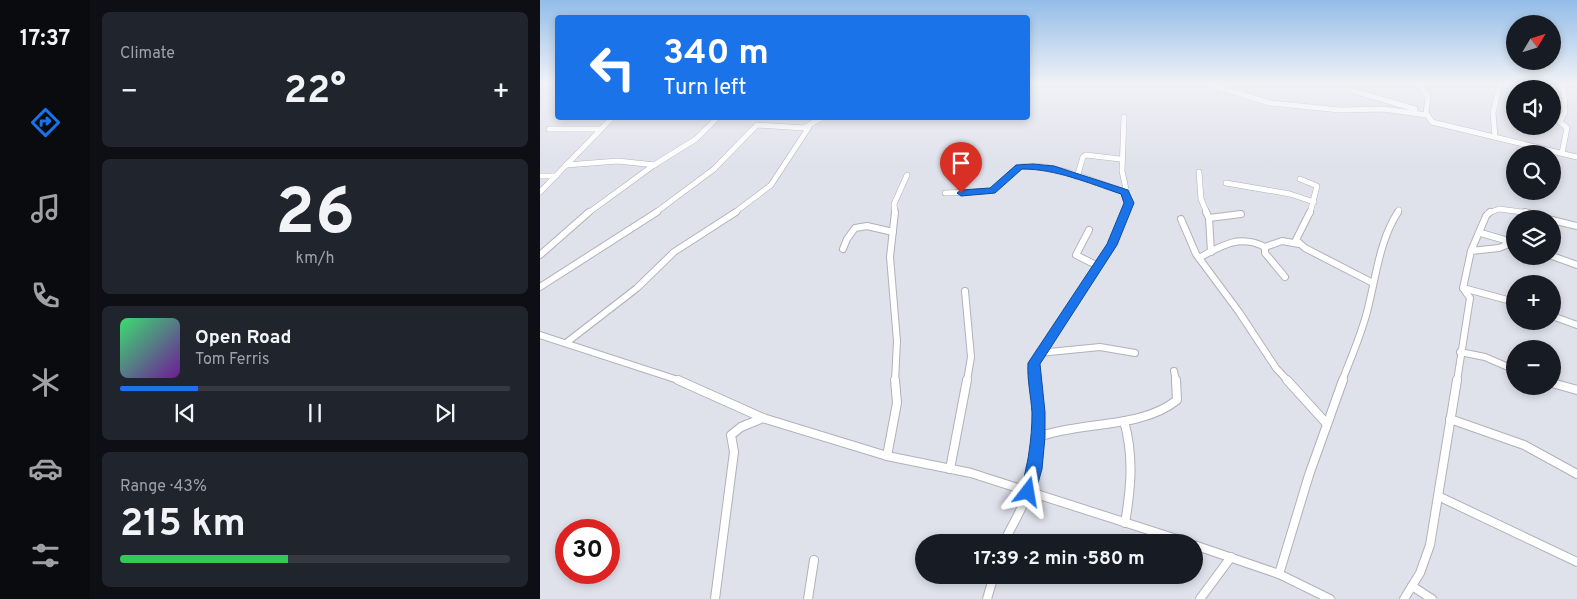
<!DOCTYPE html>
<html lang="en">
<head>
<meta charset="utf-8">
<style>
  :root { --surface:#171b24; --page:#20242c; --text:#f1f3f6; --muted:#9ea1a6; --line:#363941; --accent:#1a73e8 }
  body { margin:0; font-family:Overpass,sans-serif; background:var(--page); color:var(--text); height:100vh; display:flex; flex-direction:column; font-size:19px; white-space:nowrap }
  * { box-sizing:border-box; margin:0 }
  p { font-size:16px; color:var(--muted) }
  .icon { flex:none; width:28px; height:28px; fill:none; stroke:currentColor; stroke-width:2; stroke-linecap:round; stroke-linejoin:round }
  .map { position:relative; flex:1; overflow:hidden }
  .side { display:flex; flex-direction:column; gap:12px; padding:12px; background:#0d0f14; width:450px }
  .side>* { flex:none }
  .hud { position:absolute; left:15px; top:15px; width:475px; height:105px; border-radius:5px; box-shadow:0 2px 8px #0003; background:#1a73e8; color:#fff; overflow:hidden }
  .needle { width:32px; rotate:52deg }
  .fabs { position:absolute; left:966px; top:15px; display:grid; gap:10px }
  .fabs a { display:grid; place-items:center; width:55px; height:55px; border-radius:50%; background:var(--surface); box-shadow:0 2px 8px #0003; font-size:25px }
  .speed { position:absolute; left:15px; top:519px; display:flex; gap:10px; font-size:25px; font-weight:700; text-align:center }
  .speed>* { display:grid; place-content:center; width:65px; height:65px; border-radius:50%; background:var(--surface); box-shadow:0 2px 8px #0003; line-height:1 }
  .speed .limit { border:8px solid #d22; background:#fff; color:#111 }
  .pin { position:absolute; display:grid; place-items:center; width:42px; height:42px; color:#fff; margin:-51px -21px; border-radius:50% 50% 50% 0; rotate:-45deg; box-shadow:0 0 5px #0007 }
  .pin .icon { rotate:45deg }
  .me { position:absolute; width:55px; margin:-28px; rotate:14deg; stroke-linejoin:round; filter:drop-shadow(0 0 4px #0008) }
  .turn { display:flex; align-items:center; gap:18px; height:105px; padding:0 25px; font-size:22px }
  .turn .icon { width:65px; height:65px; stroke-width:2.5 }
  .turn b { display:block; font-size:35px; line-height:42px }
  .big { font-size:38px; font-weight:700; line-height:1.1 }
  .side .tile { flex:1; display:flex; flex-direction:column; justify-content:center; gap:8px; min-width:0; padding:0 18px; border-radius:8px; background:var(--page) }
  .side .dial { align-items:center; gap:0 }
  .dial b { font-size:65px; line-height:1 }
  .song { display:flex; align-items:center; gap:15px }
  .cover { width:60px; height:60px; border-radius:8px; background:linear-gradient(135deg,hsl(140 70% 55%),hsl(280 70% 35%)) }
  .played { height:5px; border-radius:2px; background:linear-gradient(90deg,var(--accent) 20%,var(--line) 20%) }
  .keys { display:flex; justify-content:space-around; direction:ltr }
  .heat { display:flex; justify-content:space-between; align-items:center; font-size:28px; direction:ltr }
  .charge { height:8px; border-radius:4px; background:linear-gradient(90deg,#34c759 43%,var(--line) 0) }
  .trip { position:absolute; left:375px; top:534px; width:288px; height:50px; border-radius:25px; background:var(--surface); box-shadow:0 2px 8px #0003; font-weight:700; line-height:50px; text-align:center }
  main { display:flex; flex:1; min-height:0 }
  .tabs { display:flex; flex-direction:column; width:90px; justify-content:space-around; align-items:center; background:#090b0e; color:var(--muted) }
  .tabs .icon { width:35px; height:35px }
  .tabs .active { color:var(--accent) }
  .tabs b { font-size:22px; color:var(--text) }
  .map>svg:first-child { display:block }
</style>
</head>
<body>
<main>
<nav class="tabs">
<b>17:37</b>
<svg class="icon active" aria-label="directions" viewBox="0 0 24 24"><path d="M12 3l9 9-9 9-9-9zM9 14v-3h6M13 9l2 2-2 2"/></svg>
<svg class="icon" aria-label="music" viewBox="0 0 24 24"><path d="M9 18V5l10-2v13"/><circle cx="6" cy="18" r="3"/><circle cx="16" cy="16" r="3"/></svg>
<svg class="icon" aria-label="phone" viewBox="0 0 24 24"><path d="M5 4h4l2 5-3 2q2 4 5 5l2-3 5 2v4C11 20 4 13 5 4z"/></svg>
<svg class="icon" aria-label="climate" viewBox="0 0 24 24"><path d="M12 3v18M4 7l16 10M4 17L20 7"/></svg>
<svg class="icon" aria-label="car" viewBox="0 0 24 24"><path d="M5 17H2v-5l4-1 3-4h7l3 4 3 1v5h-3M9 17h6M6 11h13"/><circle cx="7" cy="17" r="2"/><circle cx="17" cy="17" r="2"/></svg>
<svg class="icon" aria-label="filters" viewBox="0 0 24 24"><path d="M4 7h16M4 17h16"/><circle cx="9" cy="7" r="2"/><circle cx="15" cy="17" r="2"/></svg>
</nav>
<section class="side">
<div class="tile"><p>Climate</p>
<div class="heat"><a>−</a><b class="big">22°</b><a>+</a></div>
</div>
<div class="tile dial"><b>26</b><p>km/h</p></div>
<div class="tile">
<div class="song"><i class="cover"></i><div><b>Open Road</b><p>Tom Ferris</p></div></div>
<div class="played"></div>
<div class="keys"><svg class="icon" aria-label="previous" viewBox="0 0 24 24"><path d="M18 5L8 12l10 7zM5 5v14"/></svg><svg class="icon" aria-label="pause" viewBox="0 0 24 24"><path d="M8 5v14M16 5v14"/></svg><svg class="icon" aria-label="next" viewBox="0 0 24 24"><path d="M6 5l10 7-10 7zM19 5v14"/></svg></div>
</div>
<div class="tile"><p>Range · 43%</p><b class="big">215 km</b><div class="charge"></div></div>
</section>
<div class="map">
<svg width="1037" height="599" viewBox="0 0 1037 599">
  <rect width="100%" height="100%" fill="#dfe1eb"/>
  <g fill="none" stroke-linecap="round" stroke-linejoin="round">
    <defs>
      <g id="minor-far2">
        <polyline points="665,83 730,103 800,110 843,109 887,115"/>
        <polyline points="873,83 881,85 888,98 886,113 892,122 1037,157"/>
        <polyline points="814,91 875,109"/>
        <polyline points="584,117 582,171 589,203 585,213"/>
        <polyline points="9,129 60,129"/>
        <polyline points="955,137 953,113 960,83"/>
        <polyline points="1022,153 1027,128 1020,122 1025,112 1023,83"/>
        <polyline points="26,165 78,161 115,165"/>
        <polyline points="659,172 661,199 667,213"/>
        <polyline points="0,176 16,176"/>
        <polyline points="537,177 543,157 546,155 580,159"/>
        <polyline points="760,179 777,186 770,213"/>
        <polyline points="686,183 750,194 774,202"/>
        <polyline points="0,192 72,118"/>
        <path d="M405 193 452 191 479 167C510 161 555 182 585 192"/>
        <polyline points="48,213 114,165 156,139 177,118"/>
        <polyline points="115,213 174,169 217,125 264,128 281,118"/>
        <polyline points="194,213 231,185 269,127"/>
        <polyline points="355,213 354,204 367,175"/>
        <polyline points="857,213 859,210"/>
        <polyline points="948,213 959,209 989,213"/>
      </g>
      <g id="minor-far1">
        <polyline points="355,212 350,257 357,341 355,381"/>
        <polyline points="666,212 669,218 671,252"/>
        <polyline points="770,212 756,240 765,248 833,283"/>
        <polyline points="985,212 1009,219"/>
        <polyline points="669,218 701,214"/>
        <polyline points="641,219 656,254 699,312 736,368 748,381"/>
        <polyline points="1012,220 1037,226"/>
        <polyline points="549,230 536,255 558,266"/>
        <polyline points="941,233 975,243"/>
        <polyline points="303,249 307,239 315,228 327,226 353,232"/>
        <polyline points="931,251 946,216 950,212"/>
        <polyline points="0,255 49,212"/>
        <polyline points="1012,256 1037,265"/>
        <path d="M659 258C682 245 700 234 725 247"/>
        <polyline points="745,277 725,253 725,247 742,241 759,244"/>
        <polyline points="0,287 117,212"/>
        <polyline points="923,288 975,302"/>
        <polyline points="425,291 431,357 427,381"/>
        <polyline points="1012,316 1037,325"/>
        <polyline points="0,335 141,381"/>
        <polyline points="26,343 97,288 134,252 196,212"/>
        <polyline points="920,352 945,357 975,370"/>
        <polyline points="499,353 560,347 595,353"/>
        <polyline points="634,371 636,381"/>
        <polyline points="495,381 494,363 572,245 585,212"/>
        <path d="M802 381C811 358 821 335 827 312 836 278 839 241 858 212"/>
        <polyline points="917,381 930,298 923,288 931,251 959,248 974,242"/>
      </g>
      <g id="minor">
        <polyline points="138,380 223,418 347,456 431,473 646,542"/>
        <polyline points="747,380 787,424"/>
        <polyline points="1012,383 1037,390"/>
        <polyline points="910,419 984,445 1037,474"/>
        <path d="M584 421C594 456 591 488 585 523"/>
        <path d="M498 437C543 421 601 429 637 400L636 380"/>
        <polyline points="347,456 357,403 355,380"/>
        <polyline points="410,469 427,380"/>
        <polyline points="898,496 1037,562"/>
        <path d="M464 542C472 525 483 508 489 490 501 455 499 416 495 380"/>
        <polyline points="654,545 739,574 790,599"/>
        <polyline points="739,574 769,475 803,380"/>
        <polyline points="872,586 892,599"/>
        <polyline points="175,599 194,452 191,435 201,427 223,418"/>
        <polyline points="268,599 274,560"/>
        <polyline points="447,599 454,575"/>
        <polyline points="660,599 691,557"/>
        <polyline points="864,599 880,573 890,545 917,380"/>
      </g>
    </defs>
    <use href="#minor-far2" stroke="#b0b1ba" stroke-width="6"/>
    <use href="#minor-far1" stroke="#b0b1ba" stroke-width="8"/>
    <use href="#minor" stroke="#b0b1ba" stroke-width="10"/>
    <use href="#minor-far2" stroke="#fff" stroke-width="5"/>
    <use href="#minor-far1" stroke="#fff" stroke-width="6"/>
    <use href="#minor" stroke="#fff" stroke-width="8"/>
  </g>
  <linearGradient id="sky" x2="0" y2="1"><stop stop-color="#93bde8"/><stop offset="0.5" stop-color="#f1f2f6"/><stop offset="1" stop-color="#f1f2f6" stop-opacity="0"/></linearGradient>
  <rect width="1037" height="167" fill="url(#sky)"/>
  <path fill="#1a73e8" stroke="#114b97" d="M493 164 514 166 588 190 594 203 577 245 500 364 505 412V437L502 469 494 497 488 499 483 497C480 488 488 463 489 452 491 439 492 426 492 413 491 396 487 380 488 363L567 244 584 203 581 194C548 183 516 169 482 169L455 193 421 196 417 193 421 190 450 188 476 165Z"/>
</svg>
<div class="fabs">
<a><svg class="needle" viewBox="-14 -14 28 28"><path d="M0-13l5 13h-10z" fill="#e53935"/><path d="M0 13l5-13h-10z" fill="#9ea1a6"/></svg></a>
<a><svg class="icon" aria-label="sound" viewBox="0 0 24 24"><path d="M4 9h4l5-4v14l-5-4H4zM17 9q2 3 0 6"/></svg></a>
<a><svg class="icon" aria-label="search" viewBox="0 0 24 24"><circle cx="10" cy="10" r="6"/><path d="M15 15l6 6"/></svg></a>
<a><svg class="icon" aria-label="layers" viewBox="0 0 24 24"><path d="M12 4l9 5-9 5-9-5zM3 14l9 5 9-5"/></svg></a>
<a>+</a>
<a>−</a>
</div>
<div class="speed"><div class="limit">30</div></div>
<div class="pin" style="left:421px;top:193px;background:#d93025"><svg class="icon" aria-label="arrive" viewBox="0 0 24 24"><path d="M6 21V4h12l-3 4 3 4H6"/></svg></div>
<svg class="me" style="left:488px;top:492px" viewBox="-20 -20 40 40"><path d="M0-17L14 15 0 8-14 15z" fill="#1a73e8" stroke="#fff" stroke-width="4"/></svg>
<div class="trip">17:39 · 2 min · 580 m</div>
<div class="hud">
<div class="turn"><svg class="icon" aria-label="left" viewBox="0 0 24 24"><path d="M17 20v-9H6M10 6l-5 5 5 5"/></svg><div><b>340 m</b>Turn left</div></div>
</div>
</div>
</main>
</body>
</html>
